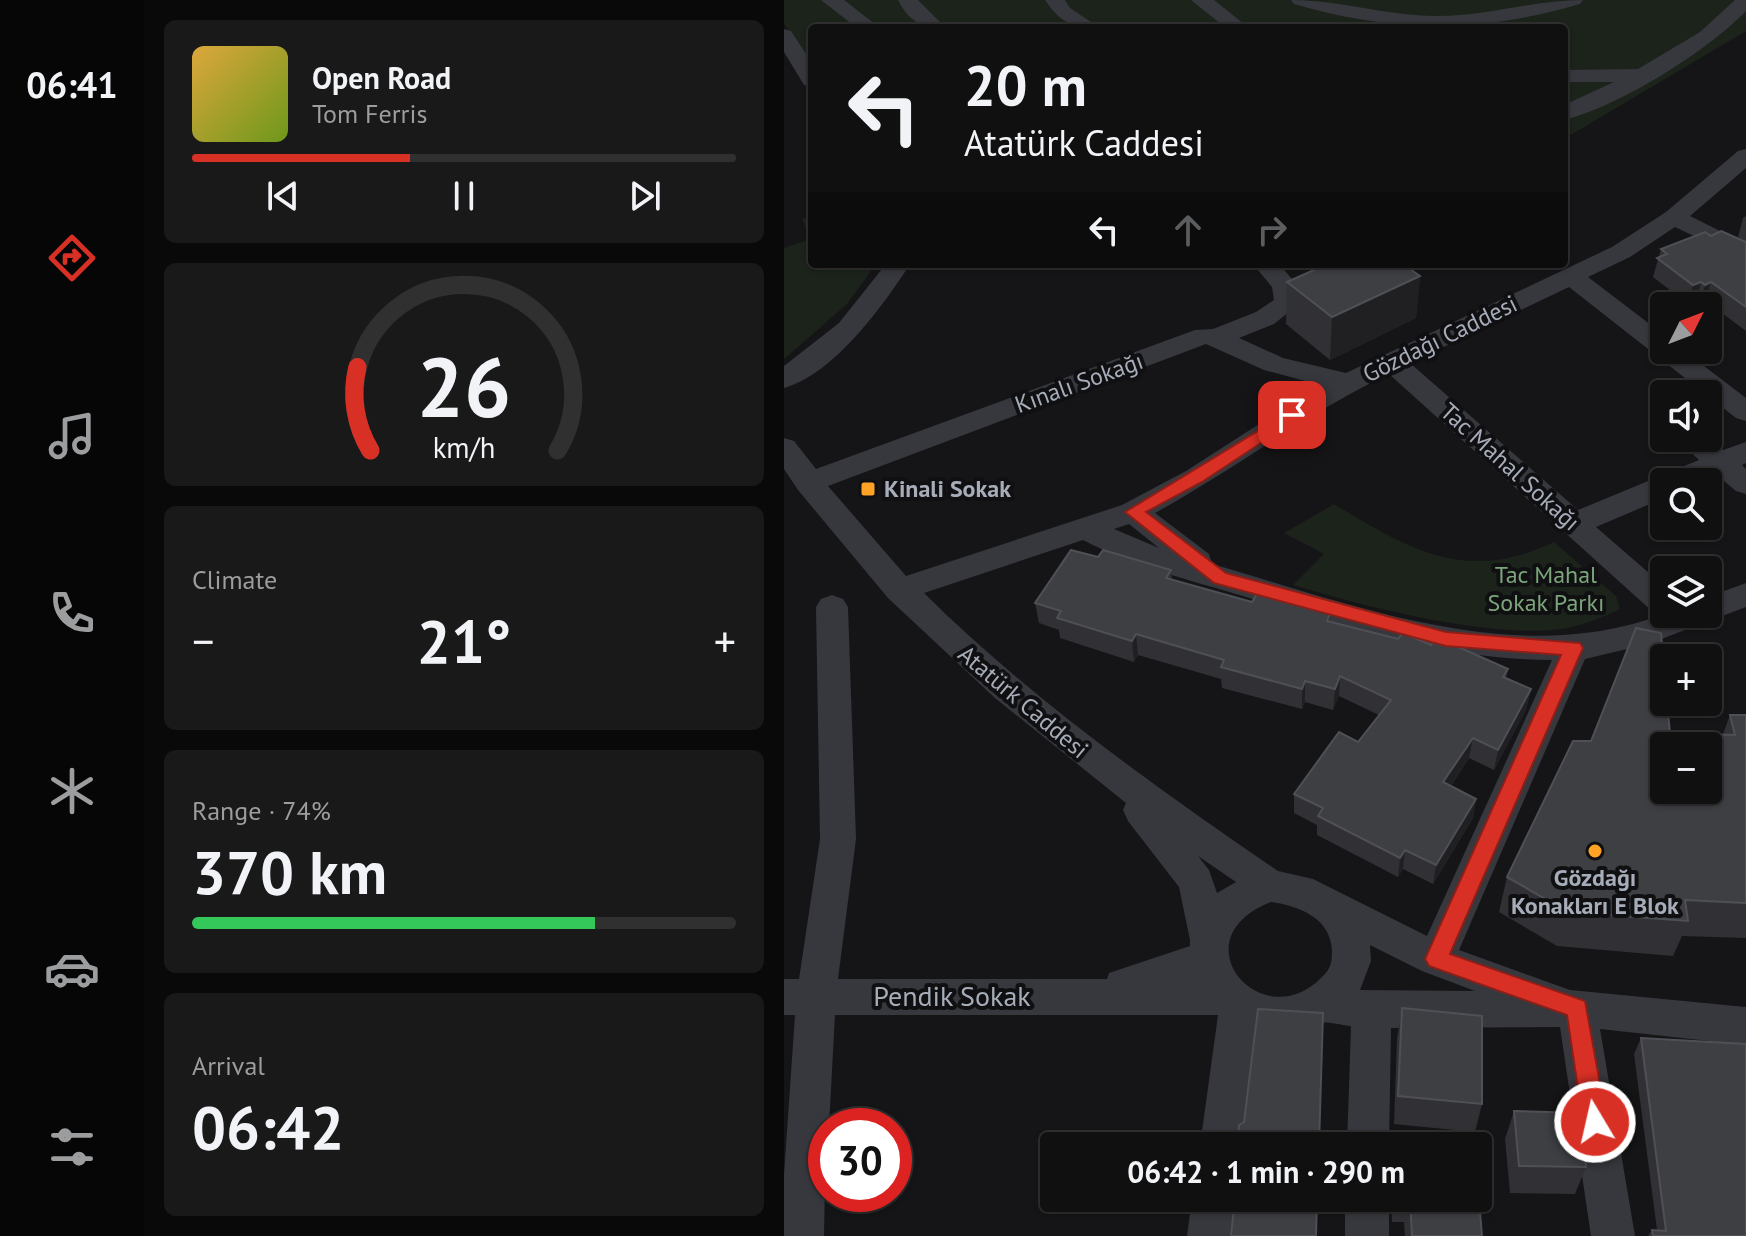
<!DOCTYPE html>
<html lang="en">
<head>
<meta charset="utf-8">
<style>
  :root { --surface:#101011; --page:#19191a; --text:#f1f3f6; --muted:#9c9d9f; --line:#303031; --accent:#d93025 }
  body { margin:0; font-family:"PT Sans",sans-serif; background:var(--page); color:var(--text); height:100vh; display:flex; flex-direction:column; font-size:30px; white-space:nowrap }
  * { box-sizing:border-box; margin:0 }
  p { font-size:26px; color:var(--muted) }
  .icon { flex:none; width:44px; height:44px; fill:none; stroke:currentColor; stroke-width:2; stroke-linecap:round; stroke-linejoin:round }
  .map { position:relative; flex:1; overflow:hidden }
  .details { display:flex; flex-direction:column; gap:20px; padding:20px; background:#090909; width:640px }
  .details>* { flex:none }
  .banner { position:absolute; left:24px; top:24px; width:760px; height:244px; border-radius:8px; box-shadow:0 2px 6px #0004,0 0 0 2px var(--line); background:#101011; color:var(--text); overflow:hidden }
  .needle { width:52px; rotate:48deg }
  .fabs { position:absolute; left:866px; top:292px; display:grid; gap:16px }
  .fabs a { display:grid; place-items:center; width:72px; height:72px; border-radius:8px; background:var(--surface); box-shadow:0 2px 6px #0004,0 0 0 2px var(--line); font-size:40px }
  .speed { position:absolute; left:24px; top:1108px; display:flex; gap:16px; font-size:40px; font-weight:700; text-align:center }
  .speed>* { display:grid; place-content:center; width:104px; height:104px; border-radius:50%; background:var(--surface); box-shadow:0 2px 6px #0004,0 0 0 2px var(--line); line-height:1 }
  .speed .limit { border:12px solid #d22; background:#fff; color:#111 }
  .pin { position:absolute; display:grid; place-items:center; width:68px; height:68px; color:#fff; margin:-34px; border-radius:16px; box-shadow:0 4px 12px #0006 }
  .me { position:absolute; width:88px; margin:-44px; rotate:351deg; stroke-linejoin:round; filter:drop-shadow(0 0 6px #0008) }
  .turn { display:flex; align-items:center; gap:28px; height:168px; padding:0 24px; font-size:36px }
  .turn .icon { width:104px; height:104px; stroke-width:2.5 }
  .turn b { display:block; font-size:56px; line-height:68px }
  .lanes { display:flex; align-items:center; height:76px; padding:0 24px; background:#0003; justify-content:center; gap:40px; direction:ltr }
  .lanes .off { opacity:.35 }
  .big { font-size:60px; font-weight:700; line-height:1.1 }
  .details .widget { flex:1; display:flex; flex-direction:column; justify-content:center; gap:12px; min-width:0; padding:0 28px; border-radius:12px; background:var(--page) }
  .details .dial { align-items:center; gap:0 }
  .dial svg { height:208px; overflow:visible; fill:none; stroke:var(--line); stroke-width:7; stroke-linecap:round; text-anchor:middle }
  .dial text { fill:var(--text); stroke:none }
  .song { display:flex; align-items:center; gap:24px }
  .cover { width:96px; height:96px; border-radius:12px; background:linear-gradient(135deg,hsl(40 70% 55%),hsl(80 70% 35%)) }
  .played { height:8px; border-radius:4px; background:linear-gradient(90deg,var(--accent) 40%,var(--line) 40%) }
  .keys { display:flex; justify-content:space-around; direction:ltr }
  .heat { display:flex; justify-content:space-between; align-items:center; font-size:44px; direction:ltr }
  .charge { height:12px; border-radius:6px; background:linear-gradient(90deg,#34c759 74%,var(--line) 0) }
  .trip { position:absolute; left:256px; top:1132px; width:452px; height:80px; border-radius:8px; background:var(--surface); box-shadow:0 2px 6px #0004,0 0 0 2px var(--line); font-weight:700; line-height:80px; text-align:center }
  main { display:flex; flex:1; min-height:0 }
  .tab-bar { display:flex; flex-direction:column; width:144px; justify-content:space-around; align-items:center; background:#060607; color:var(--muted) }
  .tab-bar .icon { width:56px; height:56px }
  .tab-bar .current { color:var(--accent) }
  .tab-bar b { font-size:36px; color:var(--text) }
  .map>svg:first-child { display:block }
</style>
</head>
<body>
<main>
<nav class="tab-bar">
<b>06:41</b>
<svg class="icon current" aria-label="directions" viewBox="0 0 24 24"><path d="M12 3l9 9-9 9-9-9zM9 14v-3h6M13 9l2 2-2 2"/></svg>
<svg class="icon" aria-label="music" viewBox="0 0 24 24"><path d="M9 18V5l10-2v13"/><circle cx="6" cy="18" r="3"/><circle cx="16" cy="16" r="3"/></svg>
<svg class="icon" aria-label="phone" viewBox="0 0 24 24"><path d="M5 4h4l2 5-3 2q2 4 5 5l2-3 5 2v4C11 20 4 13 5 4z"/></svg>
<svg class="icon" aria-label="climate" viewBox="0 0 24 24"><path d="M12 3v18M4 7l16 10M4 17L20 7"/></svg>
<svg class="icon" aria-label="car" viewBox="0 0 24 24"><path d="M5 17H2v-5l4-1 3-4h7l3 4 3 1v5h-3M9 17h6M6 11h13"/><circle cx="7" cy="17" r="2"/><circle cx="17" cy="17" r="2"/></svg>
<svg class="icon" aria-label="filters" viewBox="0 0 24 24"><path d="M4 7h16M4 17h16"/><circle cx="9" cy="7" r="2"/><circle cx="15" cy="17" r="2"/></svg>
</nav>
<section class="details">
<div class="widget">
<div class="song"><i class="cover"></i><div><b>Open Road</b><p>Tom Ferris</p></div></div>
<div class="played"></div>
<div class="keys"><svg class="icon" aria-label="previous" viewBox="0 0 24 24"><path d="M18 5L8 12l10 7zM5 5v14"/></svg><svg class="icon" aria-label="pause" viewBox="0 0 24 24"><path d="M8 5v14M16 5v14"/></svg><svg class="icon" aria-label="next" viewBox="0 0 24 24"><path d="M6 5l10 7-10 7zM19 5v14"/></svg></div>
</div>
<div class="widget dial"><svg viewBox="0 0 100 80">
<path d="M14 69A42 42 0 1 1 86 69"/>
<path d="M14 69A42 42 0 0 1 9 37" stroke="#d93025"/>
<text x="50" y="56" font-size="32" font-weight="700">26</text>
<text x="50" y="72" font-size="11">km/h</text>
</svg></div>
<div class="widget"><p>Climate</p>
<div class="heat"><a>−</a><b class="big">21°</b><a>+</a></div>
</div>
<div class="widget"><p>Range · 74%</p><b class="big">370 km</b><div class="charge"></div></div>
<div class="widget"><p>Arrival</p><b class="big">06:42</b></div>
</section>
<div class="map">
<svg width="962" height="1236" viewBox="0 0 962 1236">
  <rect width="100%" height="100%" fill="#151517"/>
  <g fill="#1b231b">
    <polygon points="0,0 962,0 962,31 780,139 780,28 28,28 28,72 0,23"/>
    <polygon points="28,215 28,264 92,264 63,304 0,359 0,248 27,239 18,219"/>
    <path d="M550 504C626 550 682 584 770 542L832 596 836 609C818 618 797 626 777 629 706 639 578 606 509 585L540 554 500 533Z"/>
  </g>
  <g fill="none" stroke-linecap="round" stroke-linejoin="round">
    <g fill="#36383d" fill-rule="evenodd">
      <polygon points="37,0 60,0 96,28 73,28"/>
      <path d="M114 0H134L162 28C138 28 125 22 114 0Z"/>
      <path d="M261 0H281L286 8 316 28C290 28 276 23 261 0Z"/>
      <polygon points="407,0 430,0 465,28 442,28"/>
      <path d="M507 0C556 0 603 16 653 16 703 16 750 0 799 0L796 4C698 33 608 33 510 4Z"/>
      <path d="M951 0H962V11C922 52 836 106 780 120V105L830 82H780V70L854 69 916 32Z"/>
      <polygon points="0,29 7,31 28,63 28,86 20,85 0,52"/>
      <path d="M962 149V168L906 216 962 244V261L891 227 846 257 804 277 880 335V350H899L962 398V421L952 418 785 287 626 363 794 510 915 460 892 438H924L939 450 962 442V463L958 465 962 469V494L952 491 933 475 917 482H880V498L812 527 880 586V614H924V597L962 583V607L864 644 801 659 675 950 786 990 962 1007V1045L816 1029 851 1236H807L776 1027 607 1028 605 1146H563L567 1026C557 1025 544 1021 535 1023 512 1028 495 1037 472 1029L458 1146H416L434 1015H51L45 1126H42L40 1236H0V1175L11 1015H0V979H15L36 839 32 607 37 599 48 595 59 599 64 607 72 839 54 979H323L325 973 406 946V940L395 887 344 821 339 810 342 803 211 698 104 598 14 490 0 469V438L10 441 32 469 411 330 429 329 472 312 490 300 488 287 469 264H495L514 286 516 303 490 324 455 338 499 358 562 373 828 247 882 212 954 151ZM422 344 480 370 536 385 402 471 338 505 122 576 44 486ZM605 374 869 612 877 615C731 669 570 605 428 564L425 554 371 513C451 469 523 413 605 374ZM345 524 375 548 330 529ZM299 540C349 566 405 580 459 596 560 627 662 660 768 660L643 936 529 879 494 871C370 786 247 699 140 593ZM414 856 452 882 433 893 425 870ZM487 902C514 906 546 917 548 950 548 962 547 969 538 977 478 1039 392 939 487 902ZM586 945 638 971 691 991 576 990 587 961Z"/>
      <path d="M102 264H126C99 306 50 374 0 388V366L55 323Z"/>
      <polygon points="408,1198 452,1198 447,1236 403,1236"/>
      <rect x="561" y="1198" width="44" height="38"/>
    </g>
  </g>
  <g fill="#313135">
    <polygon points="962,216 962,331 922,301 916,304 912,301 904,304 869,277 877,249 927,236 962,242 954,237 959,218"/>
    <polygon points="630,272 636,276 632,318 546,360 502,324 503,282"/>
    <polygon points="314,557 387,570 388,580 468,602 546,613 546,622 614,639 647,645 724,669 722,679 747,689 742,710 710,770 685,758 667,786 692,799 689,818 649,884 619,869 614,877 533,835 533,825 510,813 510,794 574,742 595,715 555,696 549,710 521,702 518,709 438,688 437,679 354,655 350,662 276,638 275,630 255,623 251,603"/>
    <polygon points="946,715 962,715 962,938 898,936 889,956 773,946 715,912 723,877 807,741 886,733 939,734"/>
    <polygon points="618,1008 698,1104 691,1132 610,1124 613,1038"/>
    <polygon points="857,1038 962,1236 864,1236 868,1230 873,1230 850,1054"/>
    <polygon points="730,1111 802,1167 791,1194 726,1193 721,1139"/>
    <polygon points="607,1198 694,1198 698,1236 621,1236 620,1222 608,1222"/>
  </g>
  <g fill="#202023">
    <polygon points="630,268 629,279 636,276 632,318 546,360 548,317"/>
    <polygon points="917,282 912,301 904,304 909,285"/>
    <polygon points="927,282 922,301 916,304 921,285"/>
    <polygon points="352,634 354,655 350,662 348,641"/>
    <polygon points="556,676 555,696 549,710 551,689"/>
    <polygon points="521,681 521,702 518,709 518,689"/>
    <polygon points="747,689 742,710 710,770 714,750"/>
    <polygon points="689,738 685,758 656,802 659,782"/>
    <polygon points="692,799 689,818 649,884 652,865"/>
    <polygon points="621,850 619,869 614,877 616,858"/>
  </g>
  <g fill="#3d3f43" stroke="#4e5056" stroke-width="2" fill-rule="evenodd">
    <polygon points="937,231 962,242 962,307 927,282 921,285 917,282 909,285 873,258 883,254 877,249 921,232 927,236"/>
    <polygon points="543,264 625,264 630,268 626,269 636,276 548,317 503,282"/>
    <polygon points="287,550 314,557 319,550 387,570 382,578 468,602 473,594 546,613 543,621 614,639 619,633 647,645 652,637 724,669 719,677 747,689 714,750 689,738 659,782 692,799 652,865 621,850 616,858 534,816 539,808 510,794 555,732 574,742 607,700 556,676 551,689 521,681 518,689 437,667 440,660 352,634 348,641 273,618 277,611 251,603"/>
    <path d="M852 628 877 633 880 665V702H883L886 733 951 735 946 715H962V903L901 900 904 921 784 912 723 877 789 741H807ZM880 746H924V790H880Z"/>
    <polygon points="618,1008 698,1016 698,1104 614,1096"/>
    <polygon points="474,1009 539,1013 535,1146 453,1146 455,1125 460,1122"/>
    <polygon points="857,1038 962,1044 962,1236 869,1236 868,1230 882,1231"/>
    <polygon points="730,1111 795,1113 802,1167 735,1166"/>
    <polygon points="694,1188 698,1236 628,1236 626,1198 694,1198"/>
    <polygon points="451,1198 533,1198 532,1236 447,1236"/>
  </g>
  <polygon fill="#d93025" stroke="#8d1f18" stroke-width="2" points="508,410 516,415 513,419 418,482 362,512 442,573 662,632 796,643 799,648 666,954 801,1001 823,1122 819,1130 811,1134 803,1130 799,1122 783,1015 645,966 641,959 777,655 662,646 430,583 341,512"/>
  <g fill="#ffa225" stroke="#101012" stroke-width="3">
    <rect x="76" y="481" width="16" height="16" rx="4"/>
    <circle cx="811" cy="851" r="8"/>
  </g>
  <g text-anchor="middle" stroke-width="8" stroke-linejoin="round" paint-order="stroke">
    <g font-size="24" fill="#a6adb9" stroke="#101012">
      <text transform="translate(656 339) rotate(-26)" y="8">Gözdağı Caddesi</text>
      <text transform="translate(295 383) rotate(-20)" y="8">Kınalı Sokağı</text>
      <text transform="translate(726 467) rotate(42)" y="8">Tac Mahal Sokağı</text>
      <text transform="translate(239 702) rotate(40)" y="8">Atatürk Caddesi</text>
    </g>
    <g font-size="24" font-weight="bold" fill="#a6adb9" stroke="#101012" text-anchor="start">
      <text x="100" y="497">Kinali Sokak</text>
      <text x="811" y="886" text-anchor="middle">Gözdağı<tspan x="811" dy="28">Konakları E Blok</tspan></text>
    </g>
    <g font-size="24" fill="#7ca57b" stroke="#101012">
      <text x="762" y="583">Tac Mahal<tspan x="762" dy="28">Sokak Parkı</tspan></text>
    </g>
    <g font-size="28" fill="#a6adb9" stroke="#101012">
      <text x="168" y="1006">Pendik Sokak</text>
    </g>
  </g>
</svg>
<div class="fabs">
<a><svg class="needle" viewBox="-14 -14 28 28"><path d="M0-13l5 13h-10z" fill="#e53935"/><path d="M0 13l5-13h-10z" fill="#9c9d9f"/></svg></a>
<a><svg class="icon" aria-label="sound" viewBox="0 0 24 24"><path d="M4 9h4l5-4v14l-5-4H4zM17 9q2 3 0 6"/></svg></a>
<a><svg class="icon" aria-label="search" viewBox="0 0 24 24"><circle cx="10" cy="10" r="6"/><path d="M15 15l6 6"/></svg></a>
<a><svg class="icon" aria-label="layers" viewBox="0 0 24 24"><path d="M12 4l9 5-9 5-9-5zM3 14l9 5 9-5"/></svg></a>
<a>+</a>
<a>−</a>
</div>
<div class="speed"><div class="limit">30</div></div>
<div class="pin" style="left:508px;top:415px;background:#d93025"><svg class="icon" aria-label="arrive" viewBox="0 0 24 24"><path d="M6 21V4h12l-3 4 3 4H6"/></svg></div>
<svg class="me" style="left:811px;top:1122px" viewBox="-20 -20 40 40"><circle r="17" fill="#d93025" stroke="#fff" stroke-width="3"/><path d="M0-11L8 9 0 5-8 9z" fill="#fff"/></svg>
<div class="trip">06:42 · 1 min · 290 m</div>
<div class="banner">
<div class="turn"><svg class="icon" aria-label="left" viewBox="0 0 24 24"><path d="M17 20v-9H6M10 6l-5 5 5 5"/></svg><div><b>20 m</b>Atatürk Caddesi</div></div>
<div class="lanes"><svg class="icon" aria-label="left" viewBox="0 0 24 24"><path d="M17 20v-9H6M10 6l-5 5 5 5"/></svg><svg class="icon off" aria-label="ahead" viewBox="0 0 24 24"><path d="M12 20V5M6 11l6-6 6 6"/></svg><svg class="icon off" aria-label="right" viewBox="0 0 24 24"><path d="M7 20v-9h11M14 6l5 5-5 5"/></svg></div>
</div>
</div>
</main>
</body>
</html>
